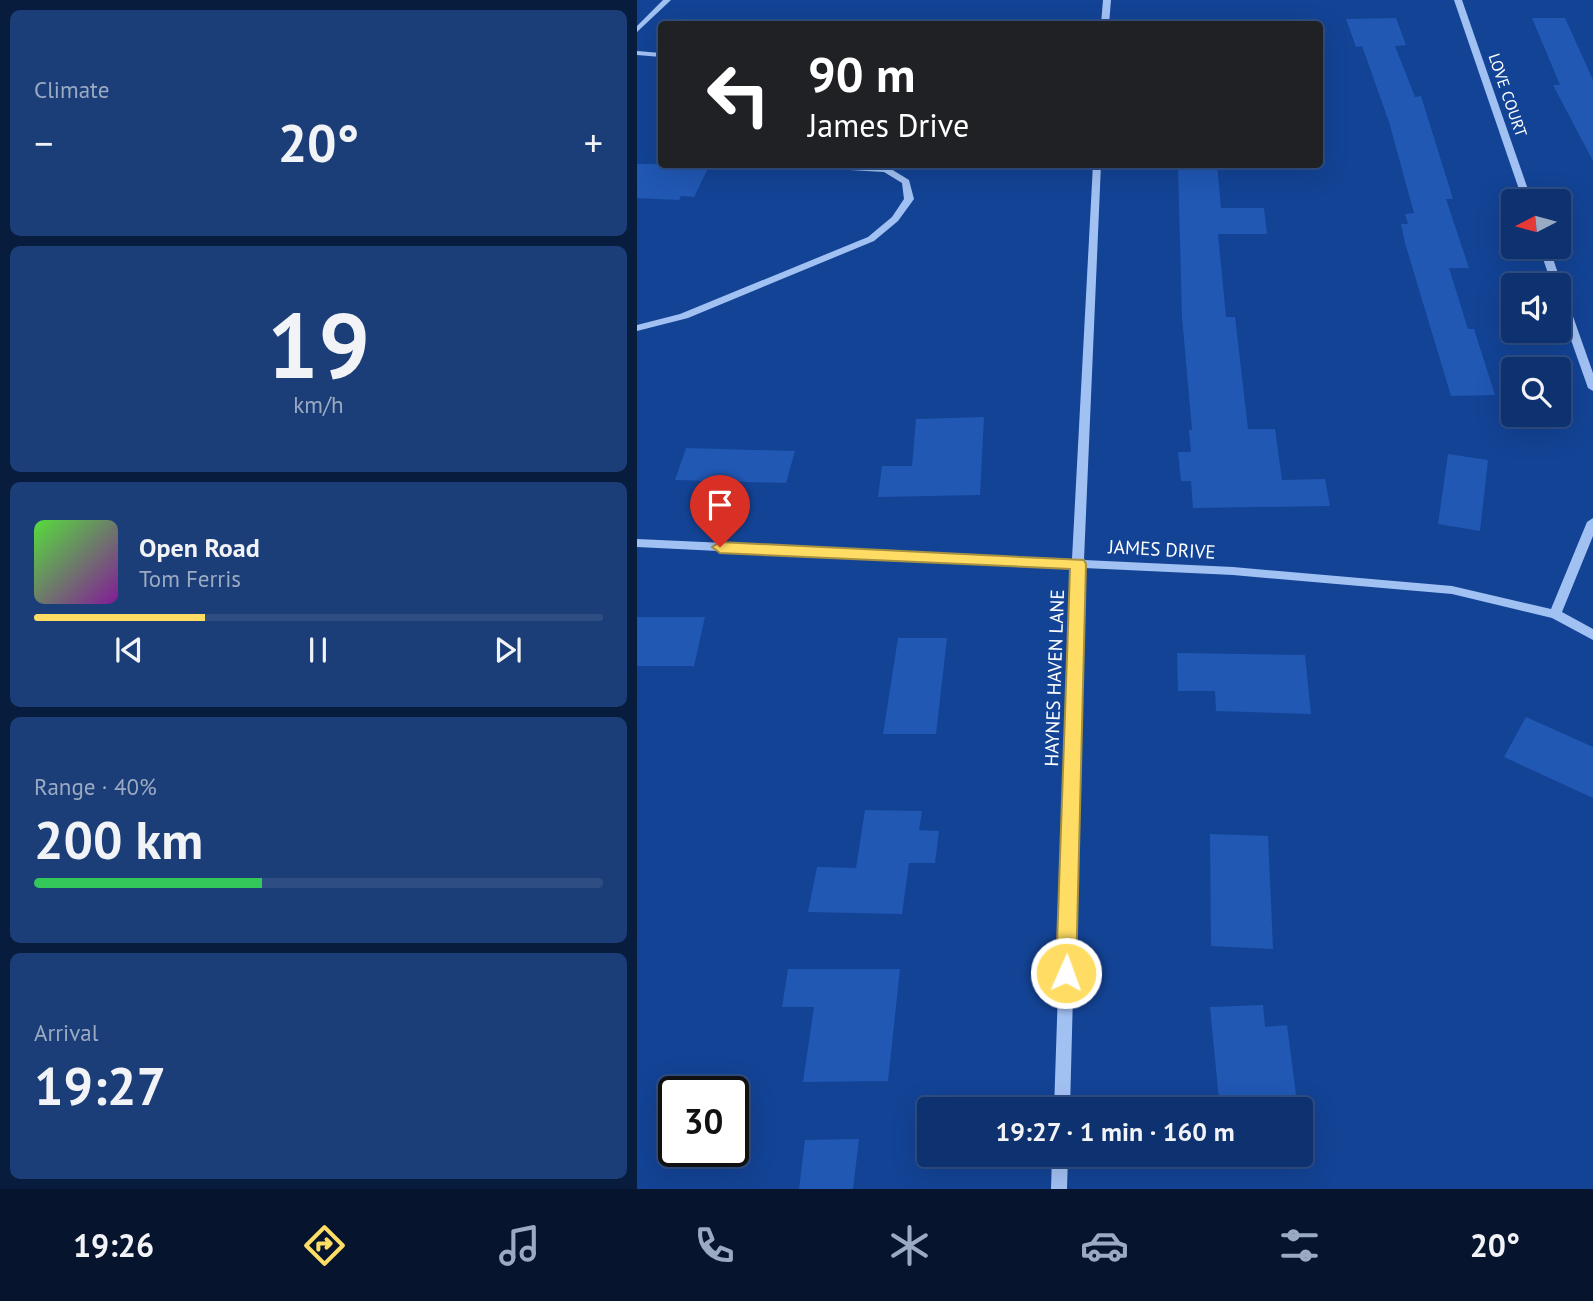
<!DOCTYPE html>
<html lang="en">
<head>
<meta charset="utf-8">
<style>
  :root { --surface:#0e3270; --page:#1c3e78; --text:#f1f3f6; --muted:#9baac3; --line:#2e4d83; --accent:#ffdd64 }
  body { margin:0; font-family:"PT Sans",sans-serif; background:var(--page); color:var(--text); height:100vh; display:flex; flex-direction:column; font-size:26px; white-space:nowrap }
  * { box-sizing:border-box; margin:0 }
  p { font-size:23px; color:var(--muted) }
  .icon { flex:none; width:38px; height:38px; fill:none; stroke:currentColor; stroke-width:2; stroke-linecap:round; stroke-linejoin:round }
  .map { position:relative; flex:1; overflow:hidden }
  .sheet { display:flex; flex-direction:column; gap:10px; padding:10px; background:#081c3e; width:637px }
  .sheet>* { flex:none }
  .top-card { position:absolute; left:21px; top:21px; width:665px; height:147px; border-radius:7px; box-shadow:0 7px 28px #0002,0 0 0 2px var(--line); background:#202124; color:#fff; overflow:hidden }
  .needle { width:46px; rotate:264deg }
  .tools { position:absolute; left:864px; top:189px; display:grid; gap:14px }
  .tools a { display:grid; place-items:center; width:70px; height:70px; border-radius:7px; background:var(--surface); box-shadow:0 7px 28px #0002,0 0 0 2px var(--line); font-size:35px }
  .speed { position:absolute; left:21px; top:1076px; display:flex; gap:14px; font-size:35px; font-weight:700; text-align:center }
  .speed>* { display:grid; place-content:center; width:91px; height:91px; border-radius:50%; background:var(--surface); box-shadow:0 7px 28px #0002,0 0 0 2px var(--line); line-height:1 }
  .speed .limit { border:4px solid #111; border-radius:10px; background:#fff; color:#111 }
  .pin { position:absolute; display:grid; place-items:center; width:60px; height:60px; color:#fff; margin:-72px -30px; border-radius:50% 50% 50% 0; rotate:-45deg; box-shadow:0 0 7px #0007 }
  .pin .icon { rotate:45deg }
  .me { position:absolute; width:77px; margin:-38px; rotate:2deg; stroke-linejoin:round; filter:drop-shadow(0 0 5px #0008) }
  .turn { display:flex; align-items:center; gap:24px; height:147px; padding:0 35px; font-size:32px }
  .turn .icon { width:91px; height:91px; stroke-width:2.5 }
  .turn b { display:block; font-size:49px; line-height:60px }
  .big { font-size:52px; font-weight:600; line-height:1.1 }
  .sheet .tile { flex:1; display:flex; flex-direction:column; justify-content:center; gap:10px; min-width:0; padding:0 24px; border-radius:10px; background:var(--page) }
  .sheet .dial { align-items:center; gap:0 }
  .dial b { font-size:91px; line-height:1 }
  .song { display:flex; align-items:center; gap:21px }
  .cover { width:84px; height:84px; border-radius:10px; background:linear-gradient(135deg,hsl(110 70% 55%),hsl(290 70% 35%)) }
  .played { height:7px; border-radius:4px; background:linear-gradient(90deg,var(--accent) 30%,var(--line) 30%) }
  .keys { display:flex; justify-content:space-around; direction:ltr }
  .heat { display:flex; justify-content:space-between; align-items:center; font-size:38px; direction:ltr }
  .charge { height:10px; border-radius:5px; background:linear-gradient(90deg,#34c759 40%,var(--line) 0) }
  .trip { position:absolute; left:280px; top:1097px; width:396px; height:70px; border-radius:7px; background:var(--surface); box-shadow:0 7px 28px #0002,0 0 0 2px var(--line); font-weight:600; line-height:70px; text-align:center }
  .tabs { display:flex; height:112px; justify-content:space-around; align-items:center; background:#06142d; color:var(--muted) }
  .tabs .icon { width:49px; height:49px }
  .tabs .on { color:var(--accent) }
  .tabs b { font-size:32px; color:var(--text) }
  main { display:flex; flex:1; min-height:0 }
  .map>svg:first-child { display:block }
</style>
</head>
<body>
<main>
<section class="sheet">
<div class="tile"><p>Climate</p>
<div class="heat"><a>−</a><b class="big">20°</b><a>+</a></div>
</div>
<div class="tile dial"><b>19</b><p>km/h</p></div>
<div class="tile">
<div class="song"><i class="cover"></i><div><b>Open Road</b><p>Tom Ferris</p></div></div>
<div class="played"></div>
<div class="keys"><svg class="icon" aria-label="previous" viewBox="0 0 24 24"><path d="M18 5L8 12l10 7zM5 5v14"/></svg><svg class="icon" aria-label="pause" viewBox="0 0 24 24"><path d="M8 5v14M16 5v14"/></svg><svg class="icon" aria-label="next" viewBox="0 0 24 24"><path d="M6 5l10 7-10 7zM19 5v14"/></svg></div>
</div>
<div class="tile"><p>Range · 40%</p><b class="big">200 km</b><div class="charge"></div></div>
<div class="tile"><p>Arrival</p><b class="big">19:27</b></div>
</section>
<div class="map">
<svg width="956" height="1189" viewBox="0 0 956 1189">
  <rect width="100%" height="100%" fill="#134395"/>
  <g fill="#2158b4">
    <polygon points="759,18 769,45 758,46 778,97 784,96 816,199 809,199 832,268 812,268 831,329 837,329 858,395 814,396 768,243 764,224 771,224 768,214 777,213 752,122 725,46 719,47 709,19"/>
    <polygon points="895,18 928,18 956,80 956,161 916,85 923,85"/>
    <polygon points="0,164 73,164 57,197 44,196 42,200 0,198"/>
    <polygon points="541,164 580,164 584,208 627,208 630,234 581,234 589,317 598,317 611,429 638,429 645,480 688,479 693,506 556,508 554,481 544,481 541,452 554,452 552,430 555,430 545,317"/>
    <polygon points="347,417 343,495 241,497 245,466 275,466 279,419"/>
    <polygon points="49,448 158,451 149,483 38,480"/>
    <polygon points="811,454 851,460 843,531 801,524"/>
    <polygon points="0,617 68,617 57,666 0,666"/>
    <polygon points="261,638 310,638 299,734 246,734"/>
    <polygon points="540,653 668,655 674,714 579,711 578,691 541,691"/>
    <polygon points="889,717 956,747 956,798 867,757"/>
    <polygon points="228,810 285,811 282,830 302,831 298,863 272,863 265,914 171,912 180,867 219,868"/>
    <polygon points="573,834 631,836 636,949 574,946"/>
    <polygon points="151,969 263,969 251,1081 166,1082 177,1007 145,1007"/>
    <polygon points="626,1005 628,1027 650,1025 661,1110 583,1110 573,1007"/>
    <polygon points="222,1139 216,1189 162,1189 168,1140"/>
  </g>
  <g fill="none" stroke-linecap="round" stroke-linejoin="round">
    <g fill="#a2c1f3" fill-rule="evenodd">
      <polygon points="26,0 34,0 0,32 0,26"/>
      <polygon points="466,0 474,0 472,24 464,24"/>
      <polygon points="817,0 825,0 895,201 886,201"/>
      <polygon points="0,51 24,53 24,57 0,55"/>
      <polygon points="158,164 249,166 272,180 277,199 261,221 237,241 51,318 0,331 0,325 43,314 231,237 255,217 267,199 265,183 247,172 162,167"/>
      <polygon points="456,164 464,164 447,560 596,567 815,586 914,609 950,522 956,518 956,536 925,612 956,629 956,640 915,618 815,594 596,575 447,568 433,1110 417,1110 435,568 0,547 0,539 435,559"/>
      <polygon points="902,247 912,247 925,285 923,287 915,285"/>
      <polygon points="922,288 927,291 956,373 956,391 951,388 922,306"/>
      <polygon points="415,1155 431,1155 430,1189 414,1189"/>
    </g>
  </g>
  <polygon fill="#ffdd64" stroke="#a69041" stroke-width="2" points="83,542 447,560 449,564 439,973 436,980 429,982 422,980 419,973 433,569 83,553 75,547"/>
  <g text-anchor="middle" stroke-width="7" stroke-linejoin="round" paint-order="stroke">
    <g font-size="16" fill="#fff" stroke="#134395">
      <text transform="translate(871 95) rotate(71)" y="6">LOVE COURT</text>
    </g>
    <g font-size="19" fill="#fff" stroke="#134395">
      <text transform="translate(525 549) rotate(3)" y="7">JAMES DRIVE</text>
      <text transform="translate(417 678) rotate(-88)" y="7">HAYNES HAVEN LANE</text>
    </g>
  </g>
</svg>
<div class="tools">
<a><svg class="needle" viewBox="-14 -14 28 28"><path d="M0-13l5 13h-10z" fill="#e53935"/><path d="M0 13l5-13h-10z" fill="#9baac3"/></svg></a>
<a><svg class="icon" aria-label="sound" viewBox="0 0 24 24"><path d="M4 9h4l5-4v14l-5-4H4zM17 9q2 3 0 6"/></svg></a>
<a><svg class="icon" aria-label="search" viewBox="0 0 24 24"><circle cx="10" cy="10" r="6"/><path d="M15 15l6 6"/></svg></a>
</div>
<div class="speed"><div class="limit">30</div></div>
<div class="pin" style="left:83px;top:547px;background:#d93025"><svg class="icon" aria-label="arrive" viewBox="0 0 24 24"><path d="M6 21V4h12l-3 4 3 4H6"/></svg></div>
<svg class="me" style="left:429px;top:973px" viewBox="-20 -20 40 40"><circle r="17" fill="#ffdd64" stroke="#fff" stroke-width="3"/><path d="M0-11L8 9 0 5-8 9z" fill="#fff"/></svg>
<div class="trip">19:27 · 1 min · 160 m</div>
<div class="top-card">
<div class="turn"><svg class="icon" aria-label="left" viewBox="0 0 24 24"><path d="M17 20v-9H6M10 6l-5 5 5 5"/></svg><div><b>90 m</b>James Drive</div></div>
</div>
</div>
</main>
<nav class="tabs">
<b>19:26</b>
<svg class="icon on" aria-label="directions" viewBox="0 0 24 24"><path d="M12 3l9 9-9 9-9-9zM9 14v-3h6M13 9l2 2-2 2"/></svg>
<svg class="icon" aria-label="music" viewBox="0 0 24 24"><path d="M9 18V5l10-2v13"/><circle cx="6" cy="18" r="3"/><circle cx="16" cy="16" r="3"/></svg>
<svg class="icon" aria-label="phone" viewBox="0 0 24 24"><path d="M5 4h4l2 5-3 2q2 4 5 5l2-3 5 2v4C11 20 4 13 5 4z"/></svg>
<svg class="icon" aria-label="climate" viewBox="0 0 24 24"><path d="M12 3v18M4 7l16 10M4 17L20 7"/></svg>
<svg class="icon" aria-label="car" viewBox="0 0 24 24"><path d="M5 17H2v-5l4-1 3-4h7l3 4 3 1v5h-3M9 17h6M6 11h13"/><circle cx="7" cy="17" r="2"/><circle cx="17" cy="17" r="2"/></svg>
<svg class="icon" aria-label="filters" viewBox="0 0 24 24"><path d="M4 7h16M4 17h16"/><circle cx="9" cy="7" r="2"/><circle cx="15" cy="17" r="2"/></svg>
<b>20°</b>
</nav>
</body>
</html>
